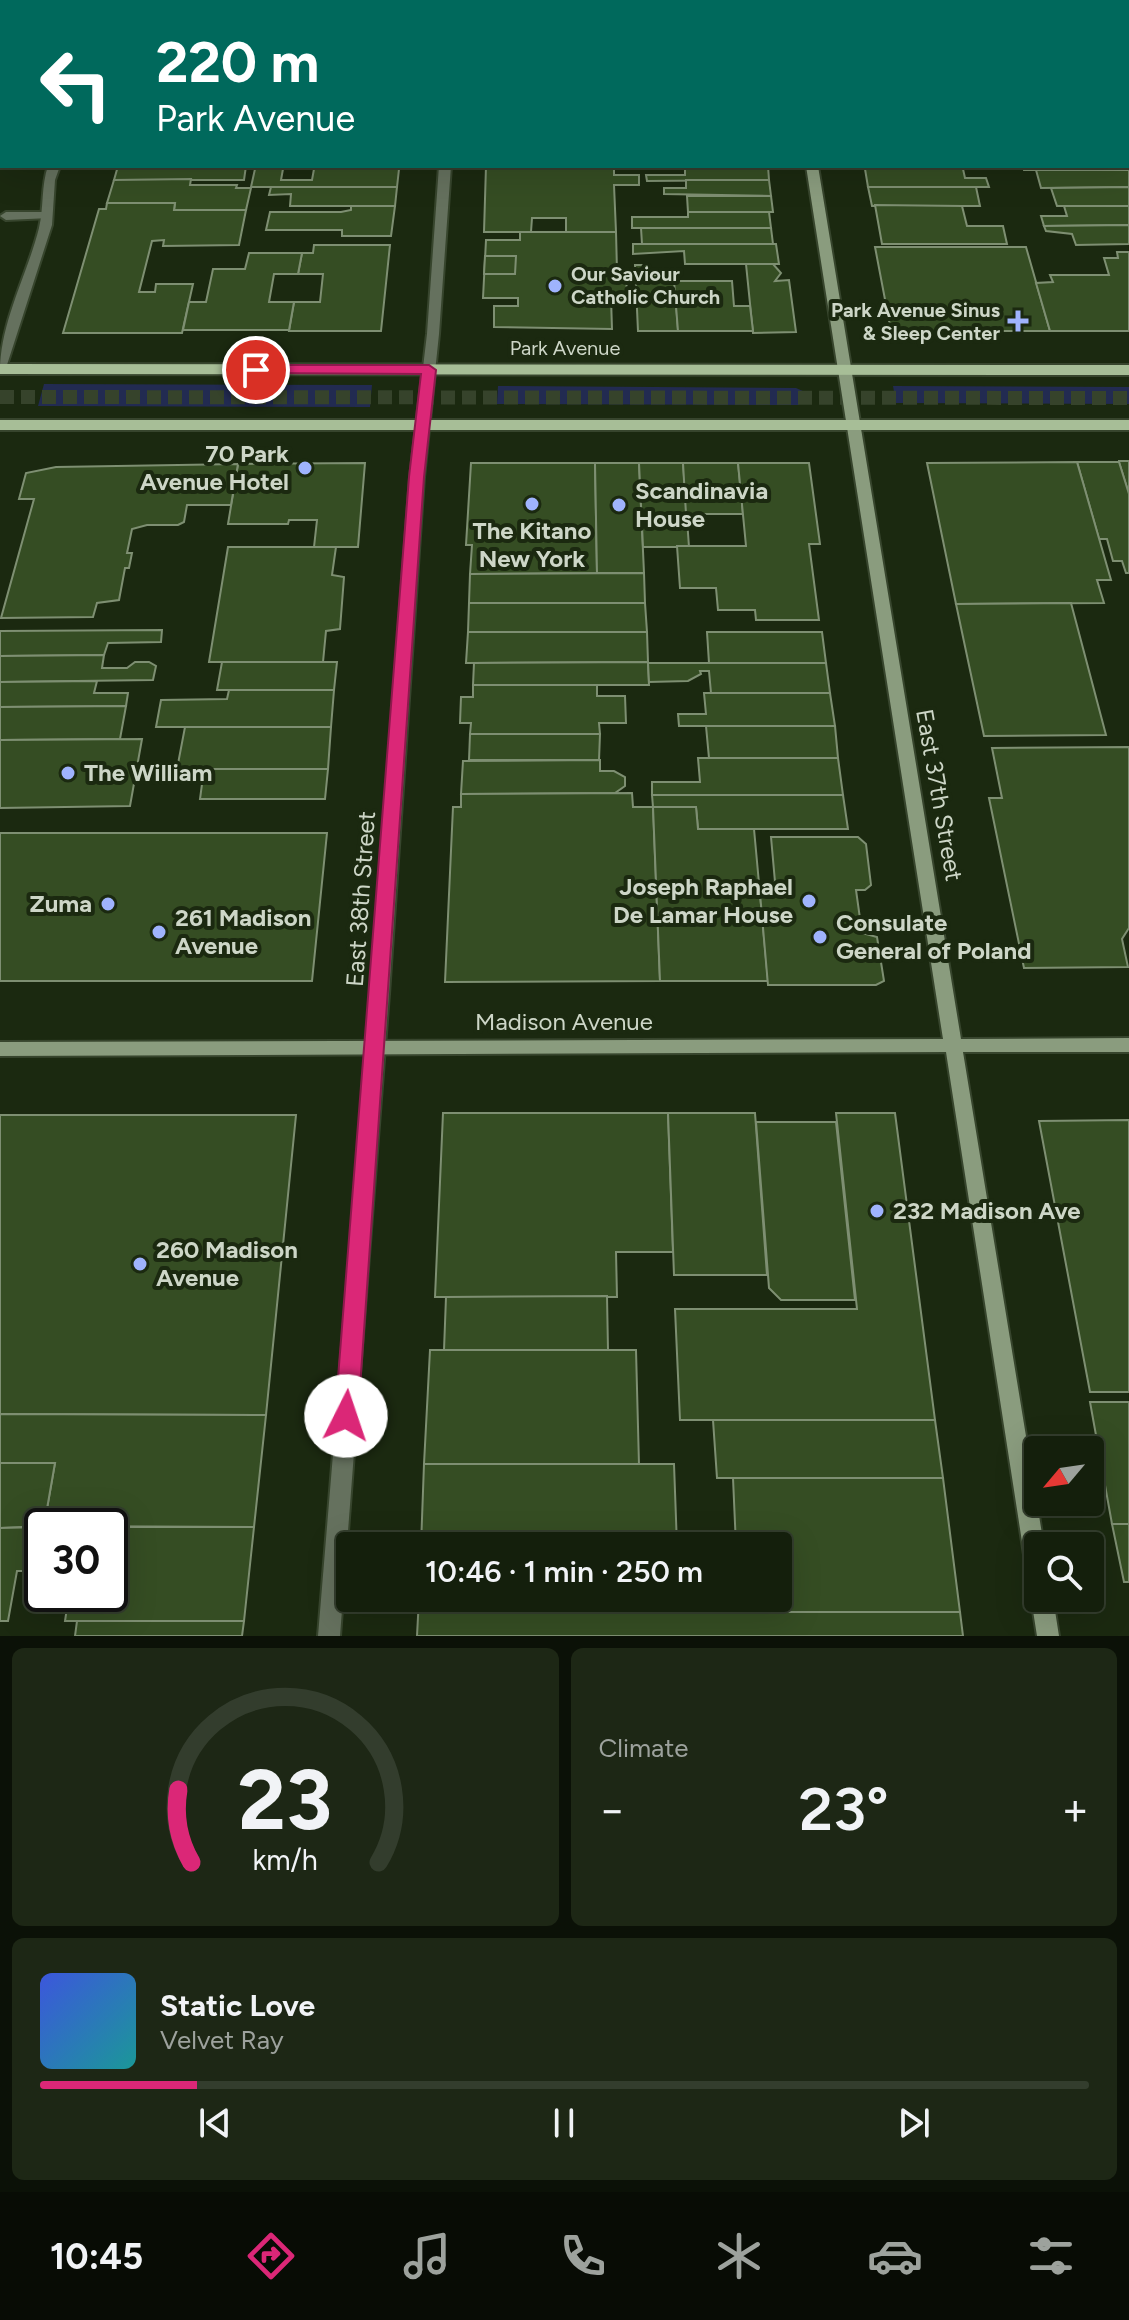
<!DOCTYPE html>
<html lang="en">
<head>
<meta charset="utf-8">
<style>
  :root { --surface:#141f0c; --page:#1d2715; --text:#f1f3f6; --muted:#9da29d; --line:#333d2d; --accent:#db2777 }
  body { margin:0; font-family:Figtree,sans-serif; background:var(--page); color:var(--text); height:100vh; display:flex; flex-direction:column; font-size:30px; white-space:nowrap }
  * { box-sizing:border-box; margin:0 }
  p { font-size:26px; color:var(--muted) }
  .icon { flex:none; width:44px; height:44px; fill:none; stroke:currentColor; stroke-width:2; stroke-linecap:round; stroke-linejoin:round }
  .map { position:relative; height:1636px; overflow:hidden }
  .side { display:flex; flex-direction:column; gap:12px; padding:12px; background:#0b1107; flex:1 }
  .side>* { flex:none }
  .guide { position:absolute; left:0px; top:0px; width:1130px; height:168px; box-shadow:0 8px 32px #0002,0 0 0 2px var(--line); background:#00695c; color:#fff; overflow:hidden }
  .needle { width:52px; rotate:241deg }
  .tools { position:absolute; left:1024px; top:1436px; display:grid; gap:16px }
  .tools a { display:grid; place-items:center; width:80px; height:80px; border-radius:8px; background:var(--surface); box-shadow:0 8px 32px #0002,0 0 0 2px var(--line); font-size:40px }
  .speed { position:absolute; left:24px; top:1508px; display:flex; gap:16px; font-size:40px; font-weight:700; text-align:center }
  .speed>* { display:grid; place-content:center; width:104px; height:104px; border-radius:50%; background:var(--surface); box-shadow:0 8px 32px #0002,0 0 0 2px var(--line); line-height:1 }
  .speed .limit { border:4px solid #111; border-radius:12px; background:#fff; color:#111 }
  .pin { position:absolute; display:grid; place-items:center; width:68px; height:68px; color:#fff; margin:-34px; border:4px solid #fff; border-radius:50%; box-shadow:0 2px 8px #0007 }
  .me { position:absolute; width:88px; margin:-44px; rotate:4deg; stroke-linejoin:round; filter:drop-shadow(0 0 6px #0008) }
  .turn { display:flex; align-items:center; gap:28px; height:168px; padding:0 24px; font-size:36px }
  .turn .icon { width:104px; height:104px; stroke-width:2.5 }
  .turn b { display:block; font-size:56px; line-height:68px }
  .big { font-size:60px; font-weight:600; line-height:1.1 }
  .side .tile { flex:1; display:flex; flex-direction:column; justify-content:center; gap:12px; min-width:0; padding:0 28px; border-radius:12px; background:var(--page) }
  .side .dial { align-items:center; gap:0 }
  .dial svg { height:208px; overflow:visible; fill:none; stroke:var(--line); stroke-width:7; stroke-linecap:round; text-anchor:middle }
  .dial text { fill:var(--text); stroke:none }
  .song { display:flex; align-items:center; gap:24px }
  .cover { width:96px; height:96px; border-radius:12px; background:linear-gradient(135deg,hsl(230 70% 55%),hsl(180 70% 35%)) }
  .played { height:8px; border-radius:4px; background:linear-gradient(90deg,var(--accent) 15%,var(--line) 15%) }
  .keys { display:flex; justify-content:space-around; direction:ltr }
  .heat { display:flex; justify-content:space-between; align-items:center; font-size:44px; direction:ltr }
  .side .tiles { flex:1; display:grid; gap:12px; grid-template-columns:1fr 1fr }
  .tile:last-child { grid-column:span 2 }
  .trip { position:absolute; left:336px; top:1532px; width:456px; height:80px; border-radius:8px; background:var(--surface); box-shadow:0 8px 32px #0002,0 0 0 2px var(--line); font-weight:600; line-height:80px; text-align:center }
  .menu { display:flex; height:128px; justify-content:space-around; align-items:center; background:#080c05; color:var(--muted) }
  .menu .icon { width:56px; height:56px }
  .menu .current { color:var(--accent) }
  .menu b { font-size:36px; color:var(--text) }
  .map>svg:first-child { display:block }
</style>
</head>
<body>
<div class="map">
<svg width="1129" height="1636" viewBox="0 0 1129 1636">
  <rect width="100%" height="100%" fill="#1b2910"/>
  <g fill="#222b51">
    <polygon points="44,384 372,385 370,407 38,406"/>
    <polygon points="498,386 796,388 805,392 805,401 798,405 497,404"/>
    <polygon points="893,386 1129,387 1129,404 896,403"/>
  </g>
  <g fill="#354d23" stroke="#7e8f72" stroke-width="2">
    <polygon points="1129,153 1129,170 1024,170 1023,166 1128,166"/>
    <polygon points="118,166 246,166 244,180 114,180"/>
    <polygon points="285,166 394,166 393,169 285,169"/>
    <polygon points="486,166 614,166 614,175 639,175 639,185 614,185 616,232 566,232 566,218 532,218 531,232 484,232"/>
    <polygon points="685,166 768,166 769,180 647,181 646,175 685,175"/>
    <polygon points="865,166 970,166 971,169 865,169"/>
    <polygon points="255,169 283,169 281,180 312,180 314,169 399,169 397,187 251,187"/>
    <polygon points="865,169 963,169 965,178 986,178 989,187 868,187"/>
    <polygon points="1036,170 1129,170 1129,187 1041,188"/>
    <polygon points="191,179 190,185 237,185 236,188 251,188 246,210 174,210 175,203 107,203 114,180"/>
    <polygon points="686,180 769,180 771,196 664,194 664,188 686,188"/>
    <polygon points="271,187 397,187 395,206 290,206 291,194 269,195"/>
    <polygon points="868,187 976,187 980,206 872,206"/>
    <polygon points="1129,187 1129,206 1057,206 1051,188"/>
    <polygon points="687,196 771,196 773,212 688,212"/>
    <polygon points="107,203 175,203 174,210 246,210 239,245 163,246 164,240 152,241 139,292 155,292 156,284 193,284 182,333 63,333 99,209 106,209"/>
    <polygon points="875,205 962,206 967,226 1003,226 1007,244 882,244"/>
    <polygon points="351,206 395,206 391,236 342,236 342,230 266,230 270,212 341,212 351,210"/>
    <polygon points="1064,206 1129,206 1129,225 1044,226 1041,216 1067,216"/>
    <polygon points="688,212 769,212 771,228 632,228 632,217 688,217"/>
    <polygon points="1129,225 1129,244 1076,245 1072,234 1046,231 1044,226"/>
    <polygon points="641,228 771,228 773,244 642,244"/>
    <polygon points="520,232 616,232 617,271 626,271 627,298 611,298 612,329 494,327 494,306 518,306 518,298 483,298 486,240 520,240"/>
    <polygon points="633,244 776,244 779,264 685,264 684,251 633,254"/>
    <polygon points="314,245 390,245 381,331 289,331 294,302 320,302 323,274 298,274 302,253 313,253"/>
    <polygon points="875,247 1026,247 1050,331 891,331"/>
    <polygon points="1117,252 1129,252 1129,331 1050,331 1036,283 1053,282 1050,275 1109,275 1104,258 1118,258"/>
    <polygon points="249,253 302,253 298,274 274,274 269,302 294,302 289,330 183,330 189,302 206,302 213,269 245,269"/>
    <polygon points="485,256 516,256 515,274 484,274"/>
    <polygon points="746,264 773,264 781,273 775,281 789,280 796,332 753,333"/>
    <polygon points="635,265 647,265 647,275 674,275 678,331 638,331"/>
    <polygon points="674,281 732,281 734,306 750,306 753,331 678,331"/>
    <polygon points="1119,461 1129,461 1129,494 1119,462"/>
    <polygon points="1077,462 1119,462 1129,494 1129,573 1126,573 1122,561 1113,561 1107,539 1099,539"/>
    <polygon points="1077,462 1111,580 1097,580 1104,603 956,604 927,463"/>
    <polygon points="365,463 358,547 314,547 317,520 289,520 288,524 228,524 238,464"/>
    <polygon points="471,463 595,463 597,573 470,574 472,545 466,545"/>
    <polygon points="595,463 639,463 644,573 597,573"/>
    <polygon points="639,463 683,463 689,547 643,547"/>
    <polygon points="683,463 738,463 743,514 686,514"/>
    <polygon points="738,463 809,463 820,544 809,544 819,620 756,620 755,610 718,610 716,588 680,588 677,546 746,546"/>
    <polygon points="238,464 231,505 187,505 184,522 178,525 147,525 132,529 127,553 132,553 129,568 125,568 119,600 97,603 93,617 1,618 34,499 19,499 26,473 56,467"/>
    <polygon points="228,547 336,547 332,575 344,577 340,629 326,631 323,662 209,662"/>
    <polygon points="644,573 645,603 469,603 470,574"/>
    <polygon points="469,603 645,603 647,632 468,632"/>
    <polygon points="1071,603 1106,735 984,736 956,604"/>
    <polygon points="162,630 161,642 108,643 104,655 0,656 0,631"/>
    <polygon points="468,632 647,632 648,662 466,663"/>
    <polygon points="707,632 822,632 826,663 709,663"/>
    <polygon points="104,655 102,668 127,668 135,662 149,662 156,666 153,680 0,682 0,656"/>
    <polygon points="222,662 337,662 334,690 217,690"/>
    <polygon points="474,663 648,662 649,685 473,685"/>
    <polygon points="648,663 826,663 830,693 711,693 709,671 700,671 701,674 688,681 649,682"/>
    <polygon points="97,681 94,693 128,693 126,706 0,707 0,682"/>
    <polygon points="473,685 597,685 597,696 625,696 626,723 599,723 600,734 470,734 471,723 460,723 461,697 473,697"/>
    <polygon points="229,690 334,690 331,727 156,727 161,700 227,699"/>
    <polygon points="704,693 830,693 835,726 679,726 678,714 706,714"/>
    <polygon points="126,706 120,739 0,740 0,707"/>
    <polygon points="706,726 835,726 838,758 709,758"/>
    <polygon points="185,727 331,727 328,769 177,769"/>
    <polygon points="470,734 600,734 599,760 469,760"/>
    <polygon points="142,739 130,806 0,808 0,740"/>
    <polygon points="1129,747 1129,928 1122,939 1128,967 1024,968 989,798 1002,798 992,748"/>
    <polygon points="698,758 838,758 843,795 652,795 652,782 700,782"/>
    <polygon points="600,760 600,771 614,771 625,777 625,786 615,793 461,794 463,761"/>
    <polygon points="204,769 328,769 325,799 200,799"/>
    <polygon points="632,793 633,807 653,807 660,981 445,982 453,807 461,807 461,794"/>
    <polygon points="652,795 843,795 848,829 698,829 696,807 653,807"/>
    <polygon points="653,807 696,807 698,829 754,829 768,981 660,981"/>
    <polygon points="0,833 327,833 312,981 0,981"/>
    <polygon points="771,837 858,837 866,844 871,885 865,890 856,890 862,933 877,937 884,981 876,985 768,985 759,882 775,882"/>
    <polygon points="443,1113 668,1113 673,1252 616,1252 617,1297 435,1297"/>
    <polygon points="668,1113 755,1113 767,1275 674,1275"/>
    <polygon points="836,1113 895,1113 935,1420 680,1420 675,1309 857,1309"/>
    <polygon points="0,1115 296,1115 266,1415 0,1414"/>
    <polygon points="1129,1120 1129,1392 1090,1392 1039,1121"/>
    <polygon points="756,1122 836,1122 855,1300 781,1300 769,1288"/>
    <polygon points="607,1296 608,1350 444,1350 446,1297"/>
    <polygon points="430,1350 636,1350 639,1465 424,1464"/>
    <polygon points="1090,1402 1129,1402 1129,1524 1112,1524"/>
    <polygon points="0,1414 266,1415 254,1527 44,1526 55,1463 0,1463"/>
    <polygon points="713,1420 935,1420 943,1478 717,1478"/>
    <polygon points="0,1463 55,1463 44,1526 0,1528"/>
    <polygon points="424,1464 674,1464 677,1546 421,1546"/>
    <polygon points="733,1478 943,1478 960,1612 740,1612 739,1598 778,1598 778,1546 736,1546"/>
    <polygon points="1112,1524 1129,1524 1129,1582 1124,1582"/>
    <polygon points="42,1527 42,1571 17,1571 8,1621 0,1621 0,1528"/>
    <polygon points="110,1527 254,1527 244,1621 65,1621 69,1594 110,1594"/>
    <polygon points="419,1598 679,1598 680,1612 960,1612 963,1636 417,1636"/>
    <polygon points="77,1621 244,1621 242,1636 75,1636"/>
  </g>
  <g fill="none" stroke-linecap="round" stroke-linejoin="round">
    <polyline stroke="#36432b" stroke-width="14" stroke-dasharray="14 7" stroke-linecap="butt" points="0,397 1129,398"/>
    <defs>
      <polygon id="lane" points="46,212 52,216 50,218 6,220 0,216 6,212"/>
      <g id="street">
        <path d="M48 166H60L55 180 52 225 6 368 0 372C0 322 27 276 39 228 44 207 41 186 48 166Z"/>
        <polygon points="439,166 451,166 439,334 424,477 389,994 340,1636 318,1636 371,994 410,477 427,334"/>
      </g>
      <g id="secondary">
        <rect x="781" y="0" width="10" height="2"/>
        <rect x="1117" y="0" width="10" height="2"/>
        <rect x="0" y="14" width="2" height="6"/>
        <rect x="1128" y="14" width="1" height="9"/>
        <polygon points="806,166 818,166 961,1039 1129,1038 1129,1052 963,1052 1044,1546 1038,1546 1038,1584 1030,1581 1027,1574 946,1052 0,1056 0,1042 943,1039"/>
        <polygon points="1038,1589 1038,1598 1053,1598 1059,1636 1037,1636 1031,1598"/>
      </g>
      <g id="primary">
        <polygon points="0,364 1129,365 1129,375 0,374"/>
        <rect x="0" y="420" width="1129" height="10"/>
      </g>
    </defs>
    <use href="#lane" stroke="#37452d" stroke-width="4"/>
    <use href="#street" stroke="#37452d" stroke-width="4"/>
    <use href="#secondary" stroke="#37452d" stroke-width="4"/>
    <use href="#primary" stroke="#37452d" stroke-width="4"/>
    <use href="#lane" fill="#65715e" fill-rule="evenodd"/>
    <use href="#street" fill="#65715e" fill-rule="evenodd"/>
    <use href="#secondary" fill="#8a9c7e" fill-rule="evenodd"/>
    <use href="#primary" fill="#a7be97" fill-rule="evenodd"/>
  </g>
  <polygon fill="#db2777" stroke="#8e194d" stroke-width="2" points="256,365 429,365 436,370 424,477 358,1416 355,1423 346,1426 338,1423 335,1416 409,477 421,374 250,373 250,367"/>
  <g fill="#9fb3fd" stroke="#1b2910" stroke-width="3">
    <circle cx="555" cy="286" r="8"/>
    <path d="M1014 309h8v8h8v8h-8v8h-8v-8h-8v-8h8z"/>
    <circle cx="305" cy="468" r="8"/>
    <circle cx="532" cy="504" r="8"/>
    <circle cx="619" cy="505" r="8"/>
    <circle cx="68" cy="773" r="8"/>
    <circle cx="809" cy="901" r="8"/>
    <circle cx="108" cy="904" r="8"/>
    <circle cx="159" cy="932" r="8"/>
    <circle cx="820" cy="937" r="8"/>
    <circle cx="877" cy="1211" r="8"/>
    <circle cx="140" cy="1264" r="8"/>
  </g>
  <g text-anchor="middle" stroke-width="8" stroke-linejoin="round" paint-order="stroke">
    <g font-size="20" font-weight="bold" fill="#cdd6c7" stroke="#1b2910" text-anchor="start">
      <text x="571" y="281">Our Saviour<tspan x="571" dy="23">Catholic Church</tspan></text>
      <text x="1000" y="317" text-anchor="end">Park Avenue Sinus<tspan x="1000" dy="23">&amp; Sleep Center</tspan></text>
    </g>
    <g font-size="20" fill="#cdd6c7" stroke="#1b2910">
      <text x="565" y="355">Park Avenue</text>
    </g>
    <g font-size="24" font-weight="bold" fill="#cdd6c7" stroke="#1b2910" text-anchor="start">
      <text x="289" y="462" text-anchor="end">70 Park<tspan x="289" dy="28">Avenue Hotel</tspan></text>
      <text x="635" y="499">Scandinavia<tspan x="635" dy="28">House</tspan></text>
      <text x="532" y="539" text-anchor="middle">The Kitano<tspan x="532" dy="28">New York</tspan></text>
      <text x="84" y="781">The William</text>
      <text x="793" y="895" text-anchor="end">Joseph Raphael<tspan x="793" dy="28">De Lamar House</tspan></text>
      <text x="92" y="912" text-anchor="end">Zuma</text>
      <text x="175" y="926">261 Madison<tspan x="175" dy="28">Avenue</tspan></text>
      <text x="836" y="931">Consulate<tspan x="836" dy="28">General of Poland</tspan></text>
      <text x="893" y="1219">232 Madison Ave</text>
      <text x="156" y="1258">260 Madison<tspan x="156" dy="28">Avenue</tspan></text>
    </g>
    <g font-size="24" fill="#cdd6c7" stroke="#1b2910">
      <text transform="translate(939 795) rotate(80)" y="8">East 37th Street</text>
      <text transform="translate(361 899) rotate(-86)" y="8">East 38th Street</text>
      <text x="564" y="1030">Madison Avenue</text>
    </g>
  </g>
</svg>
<div class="tools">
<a><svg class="needle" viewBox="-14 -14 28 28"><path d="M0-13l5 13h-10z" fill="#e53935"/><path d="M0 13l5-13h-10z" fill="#9da29d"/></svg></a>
<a><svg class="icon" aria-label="search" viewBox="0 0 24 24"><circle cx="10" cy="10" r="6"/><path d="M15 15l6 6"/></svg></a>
</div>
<div class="speed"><div class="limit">30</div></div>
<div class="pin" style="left:256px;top:370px;background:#d93025"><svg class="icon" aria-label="arrive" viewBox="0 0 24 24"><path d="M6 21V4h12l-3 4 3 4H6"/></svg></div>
<svg class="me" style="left:346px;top:1416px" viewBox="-20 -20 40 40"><circle r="19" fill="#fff"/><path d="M0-13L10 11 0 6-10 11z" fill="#db2777"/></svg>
<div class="trip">10:46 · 1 min · 250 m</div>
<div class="guide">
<div class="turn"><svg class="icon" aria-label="left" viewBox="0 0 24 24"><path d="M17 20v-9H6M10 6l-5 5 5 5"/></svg><div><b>220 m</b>Park Avenue</div></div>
</div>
</div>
<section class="side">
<div class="tiles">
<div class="tile dial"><svg viewBox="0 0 100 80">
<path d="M14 69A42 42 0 1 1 86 69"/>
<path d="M14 69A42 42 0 0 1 9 41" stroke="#db2777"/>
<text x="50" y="56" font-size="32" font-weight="700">23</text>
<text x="50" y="72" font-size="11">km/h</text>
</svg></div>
<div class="tile"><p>Climate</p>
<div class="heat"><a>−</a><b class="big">23°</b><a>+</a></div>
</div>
<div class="tile">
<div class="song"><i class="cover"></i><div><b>Static Love</b><p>Velvet Ray</p></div></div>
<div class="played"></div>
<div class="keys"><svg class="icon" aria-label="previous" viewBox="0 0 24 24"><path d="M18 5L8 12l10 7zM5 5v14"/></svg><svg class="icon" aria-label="pause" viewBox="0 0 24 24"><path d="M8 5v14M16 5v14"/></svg><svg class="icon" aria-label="next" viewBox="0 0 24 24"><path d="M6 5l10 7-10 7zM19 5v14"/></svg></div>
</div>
</div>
</section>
<nav class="menu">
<b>10:45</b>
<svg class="icon current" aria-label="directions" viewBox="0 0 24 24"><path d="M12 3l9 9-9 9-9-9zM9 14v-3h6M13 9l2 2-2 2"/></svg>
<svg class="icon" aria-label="music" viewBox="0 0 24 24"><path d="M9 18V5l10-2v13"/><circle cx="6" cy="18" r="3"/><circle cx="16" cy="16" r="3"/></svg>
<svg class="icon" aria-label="phone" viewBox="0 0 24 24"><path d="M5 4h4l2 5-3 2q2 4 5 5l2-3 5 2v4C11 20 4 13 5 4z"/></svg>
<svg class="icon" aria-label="climate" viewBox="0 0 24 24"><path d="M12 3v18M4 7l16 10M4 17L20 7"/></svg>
<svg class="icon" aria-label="car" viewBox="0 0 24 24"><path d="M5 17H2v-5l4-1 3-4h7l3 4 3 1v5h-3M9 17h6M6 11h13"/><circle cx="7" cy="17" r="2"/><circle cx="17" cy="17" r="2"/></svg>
<svg class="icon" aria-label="filters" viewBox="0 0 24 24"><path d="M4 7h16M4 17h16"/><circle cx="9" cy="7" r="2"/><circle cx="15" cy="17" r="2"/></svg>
</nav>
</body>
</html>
